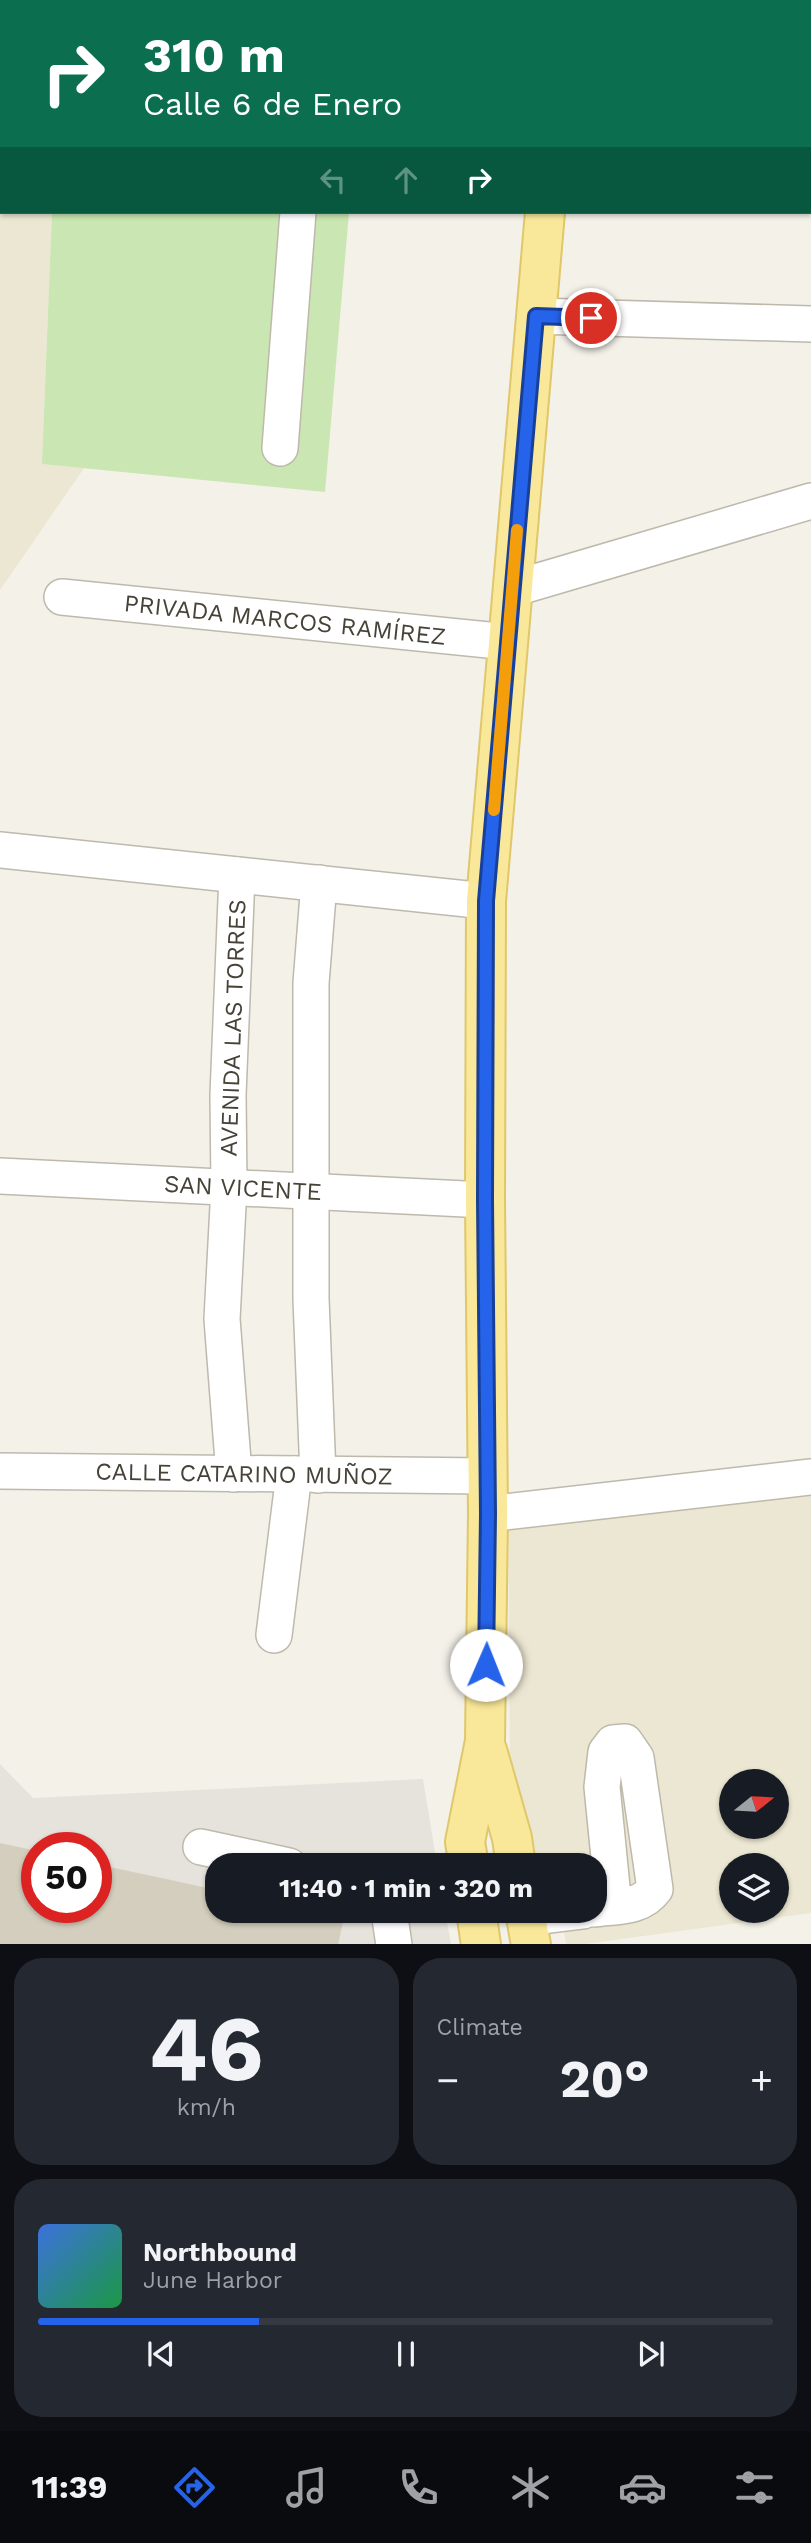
<!DOCTYPE html>
<html lang="en">
<head>
<meta charset="utf-8">
<style>
  :root { --surface:#171b24; --page:#242831; --text:#f1f3f6; --muted:#9ea1a6; --line:#363941; --accent:#2563eb }
  body { margin:0; font-family:"Work Sans",sans-serif; background:var(--page); color:var(--text); height:100vh; display:flex; flex-direction:column; font-size:26px; white-space:nowrap }
  * { box-sizing:border-box; margin:0 }
  p { font-size:23px; color:var(--muted) }
  .icon { flex:none; width:38px; height:38px; fill:none; stroke:currentColor; stroke-width:2; stroke-linecap:round; stroke-linejoin:round }
  .map { position:relative; height:1944px; overflow:hidden }
  .drawer { display:flex; flex-direction:column; gap:14px; padding:14px; background:#0d0f14; flex:1 }
  .drawer>* { flex:none }
  .guide { position:absolute; left:0px; top:0px; width:812px; height:214px; box-shadow:0 2px 5px #0004; background:#0b6e4f; color:#fff; overflow:hidden }
  .needle { width:46px; rotate:72deg }
  .buttons { position:absolute; left:719px; top:1769px; display:grid; gap:14px }
  .buttons a { display:grid; place-items:center; width:70px; height:70px; border-radius:50%; background:var(--surface); box-shadow:0 2px 5px #0004; font-size:35px }
  .speed { position:absolute; left:21px; top:1832px; display:flex; gap:14px; font-size:35px; font-weight:700; text-align:center }
  .speed>* { display:grid; place-content:center; width:91px; height:91px; border-radius:50%; background:var(--surface); box-shadow:0 2px 5px #0004; line-height:1 }
  .speed .limit { border:10px solid #d22; background:#fff; color:#111 }
  .pin { position:absolute; display:grid; place-items:center; width:60px; height:60px; color:#fff; margin:-30px; border:4px solid #fff; border-radius:50%; box-shadow:0 2px 7px #0007 }
  .me { position:absolute; width:77px; margin:-38px; rotate:1deg; stroke-linejoin:round; filter:drop-shadow(0 0 5px #0008) }
  .turn { display:flex; align-items:center; gap:24px; height:147px; padding:0 28px; font-size:32px }
  .turn .icon { width:91px; height:91px; stroke-width:2.5 }
  .turn b { display:block; font-size:49px; line-height:60px }
  .lanes { display:flex; align-items:center; height:66px; padding:0 28px; background:#0003; justify-content:center; gap:35px; direction:ltr }
  .lanes .off { opacity:.35 }
  .big { font-size:52px; font-weight:700; line-height:1.1 }
  .drawer .tile { flex:1; display:flex; flex-direction:column; justify-content:center; gap:10px; min-width:0; padding:0 24px; border-radius:28px; background:var(--page) }
  .drawer .dial { align-items:center; gap:0 }
  .dial b { font-size:91px; line-height:1 }
  .song { display:flex; align-items:center; gap:21px }
  .cover { width:84px; height:84px; border-radius:10px; background:linear-gradient(135deg,hsl(220 70% 55%),hsl(140 70% 35%)) }
  .played { height:7px; border-radius:4px; background:linear-gradient(90deg,var(--accent) 30%,var(--line) 30%) }
  .keys { display:flex; justify-content:space-around; direction:ltr }
  .heat { display:flex; justify-content:space-between; align-items:center; font-size:38px; direction:ltr }
  .drawer .tiles { flex:1; display:grid; gap:14px; grid-template-columns:1fr 1fr }
  .tile:last-child { grid-column:span 2 }
  .trip { position:absolute; left:205px; top:1853px; width:402px; height:70px; border-radius:28px; background:var(--surface); box-shadow:0 2px 5px #0004; font-weight:700; line-height:70px; text-align:center }
  .tab-bar { display:flex; height:112px; justify-content:space-around; align-items:center; background:#090b0e; color:var(--muted) }
  .tab-bar .icon { width:49px; height:49px }
  .tab-bar .active { color:var(--accent) }
  .tab-bar b { font-size:32px; color:var(--text) }
  .map>svg:first-child { display:block }
</style>
</head>
<body>
<div class="map">
<svg width="811" height="1945" viewBox="0 0 811 1945">
  <rect width="100%" height="100%" fill="#f3f1e8"/>
  <path fill="#e6e2dc" fill-rule="evenodd" d="M0 1764 33 1798 423 1779 437 1865 217 1866V1911H445L451 1944H0ZM37 1848H96V1908H37Z"/>
  <g fill="#ece7d2" fill-rule="evenodd">
    <polygon points="0,13 2,212 52,212 42,464 84,468 0,590"/>
    <path d="M811 1462V1913L585 1944H566L561 1911H595V1866L530 1865 510 1778 508 1500ZM732 1782H777V1827H732ZM732 1866H777V1911H732Z"/>
  </g>
  <polygon fill="#cae6b2" points="52,212 349,212 325,492 42,464"/>
  <polygon fill="#d4cebe" points="0,1843 37,1851 37,1908 96,1908 96,1864 217,1890 217,1911 316,1911 344,1917 338,1945 0,1945"/>
  <g fill="none" stroke-linecap="round" stroke-linejoin="round">
    <defs>
      <g id="minor">
        <polyline points="88,0 107,2"/>
        <polyline points="810,67 811,67"/>
        <polyline points="536,316 811,324"/>
        <polyline points="280,448 298,212"/>
        <polyline points="512,589 811,501"/>
        <polyline points="62,597 508,642"/>
        <polyline points="0,850 486,901"/>
        <polyline points="0,1176 485,1200"/>
        <polyline points="0,1471 487,1476"/>
        <polyline points="234,1474 222,1319 229,1187 228,1095 237,875"/>
        <polyline points="318,1475 311,1299 311,983 319,883"/>
        <polyline points="488,1514 811,1477"/>
        <polyline points="274,1635 294,1474"/>
        <polyline points="201,1847 289,1866"/>
        <path d="M595 1909C618 1906 641 1908 655 1889L636 1758 625 1742 613 1743 606 1752 602 1787 614 1907"/>
        <polyline points="389,1911 394,1945"/>
        <polyline points="526,1918 583,1911"/>
      </g>
      <g id="major">
        <polyline points="564,2 564,0"/>
        <polyline points="487,1750 512,1838 516,1866"/>
        <polyline points="469,1866 465,1842 485,1741 488,1514 485,1200 486,901 545,212"/>
        <polyline points="476,1911 481,1945"/>
        <polyline points="525,1911 531,1945"/>
      </g>
    </defs>
    <use href="#minor" stroke="#beb9ab" stroke-width="38"/>
    <use href="#major" stroke="#dfc76a" stroke-width="42"/>
    <use href="#minor" stroke="#fff" stroke-width="35"/>
    <use href="#major" stroke="#fae89a" stroke-width="38"/>
  </g>
  <g fill="none" stroke-linecap="round" stroke-linejoin="round">
    <defs>
      <polyline id="route" points="486,1665 488,1514 485,1200 486,901 536,316 591,318"/>
    </defs>
    <use href="#route" stroke="#184099" stroke-width="18"/>
    <use href="#route" stroke="#2563eb" stroke-width="12"/>
    <polyline stroke="#f59e0b" stroke-width="12" points="494,810 517,530"/>
  </g>
  <g text-anchor="middle" stroke-width="5" stroke-linejoin="round" paint-order="stroke">
    <g font-size="24" fill="#464237" stroke="#fff">
      <text transform="translate(285 620) rotate(6)" y="8">PRIVADA MARCOS RAMÍREZ</text>
      <text transform="translate(233 1028) rotate(-88)" y="8">AVENIDA LAS TORRES</text>
      <text transform="translate(243 1188) rotate(3)" y="8">SAN VICENTE</text>
      <text transform="translate(244 1474) rotate(1)" y="8">CALLE CATARINO MUÑOZ</text>
    </g>
  </g>
</svg>
<div class="buttons">
<a><svg class="needle" viewBox="-14 -14 28 28"><path d="M0-13l5 13h-10z" fill="#e53935"/><path d="M0 13l5-13h-10z" fill="#9ea1a6"/></svg></a>
<a><svg class="icon" aria-label="layers" viewBox="0 0 24 24"><path d="M12 4l9 5-9 5-9-5zM3 14l9 5 9-5"/></svg></a>
</div>
<div class="speed"><div class="limit">50</div></div>
<div class="pin" style="left:591px;top:318px;background:#d93025"><svg class="icon" aria-label="arrive" viewBox="0 0 24 24"><path d="M6 21V4h12l-3 4 3 4H6"/></svg></div>
<svg class="me" style="left:486px;top:1665px" viewBox="-20 -20 40 40"><circle r="19" fill="#fff"/><path d="M0-13L10 11 0 6-10 11z" fill="#2563eb"/></svg>
<div class="trip">11:40 · 1 min · 320 m</div>
<div class="guide">
<div class="turn"><svg class="icon" aria-label="right" viewBox="0 0 24 24"><path d="M7 20v-9h11M14 6l5 5-5 5"/></svg><div><b>310 m</b>Calle 6 de Enero</div></div>
<div class="lanes"><svg class="icon off" aria-label="left" viewBox="0 0 24 24"><path d="M17 20v-9H6M10 6l-5 5 5 5"/></svg><svg class="icon off" aria-label="ahead" viewBox="0 0 24 24"><path d="M12 20V5M6 11l6-6 6 6"/></svg><svg class="icon" aria-label="right" viewBox="0 0 24 24"><path d="M7 20v-9h11M14 6l5 5-5 5"/></svg></div>
</div>
</div>
<section class="drawer">
<div class="tiles">
<div class="tile dial"><b>46</b><p>km/h</p></div>
<div class="tile"><p>Climate</p>
<div class="heat"><a>−</a><b class="big">20°</b><a>+</a></div>
</div>
<div class="tile">
<div class="song"><i class="cover"></i><div><b>Northbound</b><p>June Harbor</p></div></div>
<div class="played"></div>
<div class="keys"><svg class="icon" aria-label="previous" viewBox="0 0 24 24"><path d="M18 5L8 12l10 7zM5 5v14"/></svg><svg class="icon" aria-label="pause" viewBox="0 0 24 24"><path d="M8 5v14M16 5v14"/></svg><svg class="icon" aria-label="next" viewBox="0 0 24 24"><path d="M6 5l10 7-10 7zM19 5v14"/></svg></div>
</div>
</div>
</section>
<nav class="tab-bar">
<b>11:39</b>
<svg class="icon active" aria-label="directions" viewBox="0 0 24 24"><path d="M12 3l9 9-9 9-9-9zM9 14v-3h6M13 9l2 2-2 2"/></svg>
<svg class="icon" aria-label="music" viewBox="0 0 24 24"><path d="M9 18V5l10-2v13"/><circle cx="6" cy="18" r="3"/><circle cx="16" cy="16" r="3"/></svg>
<svg class="icon" aria-label="phone" viewBox="0 0 24 24"><path d="M5 4h4l2 5-3 2q2 4 5 5l2-3 5 2v4C11 20 4 13 5 4z"/></svg>
<svg class="icon" aria-label="climate" viewBox="0 0 24 24"><path d="M12 3v18M4 7l16 10M4 17L20 7"/></svg>
<svg class="icon" aria-label="car" viewBox="0 0 24 24"><path d="M5 17H2v-5l4-1 3-4h7l3 4 3 1v5h-3M9 17h6M6 11h13"/><circle cx="7" cy="17" r="2"/><circle cx="17" cy="17" r="2"/></svg>
<svg class="icon" aria-label="filters" viewBox="0 0 24 24"><path d="M4 7h16M4 17h16"/><circle cx="9" cy="7" r="2"/><circle cx="15" cy="17" r="2"/></svg>
</nav>
</body>
</html>
